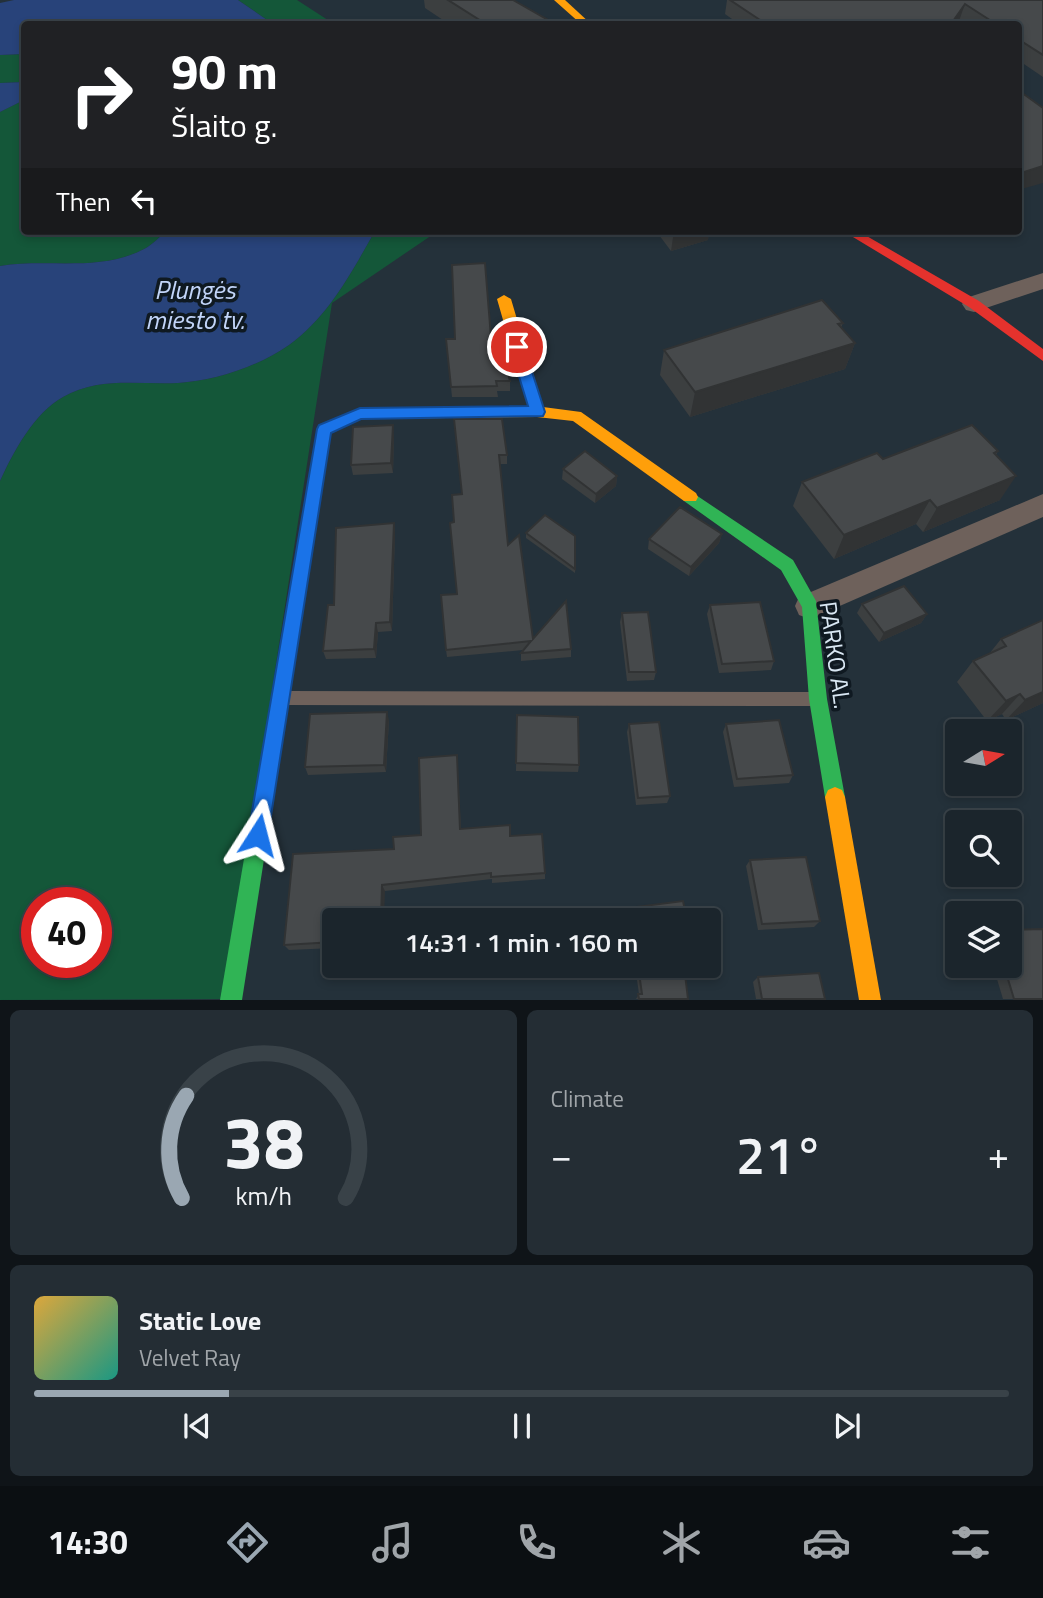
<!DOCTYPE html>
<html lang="en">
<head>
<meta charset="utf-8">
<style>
  :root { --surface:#1b252c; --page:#242d34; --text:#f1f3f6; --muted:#a0a5a9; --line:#394248; --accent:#9aa7b2 }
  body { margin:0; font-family:"Titillium Web",sans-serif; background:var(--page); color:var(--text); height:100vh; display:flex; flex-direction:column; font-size:26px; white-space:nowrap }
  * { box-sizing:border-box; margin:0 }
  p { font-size:23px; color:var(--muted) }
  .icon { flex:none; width:38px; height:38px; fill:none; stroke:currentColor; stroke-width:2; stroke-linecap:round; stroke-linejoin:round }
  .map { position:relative; height:1000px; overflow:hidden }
  .panel { display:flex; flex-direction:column; gap:10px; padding:10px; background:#0f1418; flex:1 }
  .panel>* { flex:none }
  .top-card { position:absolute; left:21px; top:21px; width:1001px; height:214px; border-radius:7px; box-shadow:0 4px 10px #0003,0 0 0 2px var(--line); background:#202124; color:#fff; overflow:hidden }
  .needle { width:46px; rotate:79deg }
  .fabs { position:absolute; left:945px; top:719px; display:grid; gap:14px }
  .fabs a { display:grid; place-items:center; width:77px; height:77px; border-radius:7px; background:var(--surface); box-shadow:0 4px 10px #0003,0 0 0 2px var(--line); font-size:35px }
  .speed { position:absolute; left:21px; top:887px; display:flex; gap:14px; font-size:35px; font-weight:700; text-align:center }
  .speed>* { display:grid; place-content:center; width:91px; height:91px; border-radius:50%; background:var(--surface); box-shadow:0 4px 10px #0003,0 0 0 2px var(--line); line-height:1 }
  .speed .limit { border:10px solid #d22; background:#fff; color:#111 }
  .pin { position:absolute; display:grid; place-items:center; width:60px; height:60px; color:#fff; margin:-30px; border:4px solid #fff; border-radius:50%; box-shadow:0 2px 7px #0007 }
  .me { position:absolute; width:77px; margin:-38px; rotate:9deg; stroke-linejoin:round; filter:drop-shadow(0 0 5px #0008) }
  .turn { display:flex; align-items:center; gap:24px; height:147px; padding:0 35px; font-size:32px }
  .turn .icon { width:91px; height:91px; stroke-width:2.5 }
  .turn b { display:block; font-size:49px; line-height:60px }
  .then { display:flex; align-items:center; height:66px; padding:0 35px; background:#0003; gap:14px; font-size:26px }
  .big { font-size:52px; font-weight:600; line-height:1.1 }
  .panel .tile { flex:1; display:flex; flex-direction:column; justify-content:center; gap:10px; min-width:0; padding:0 24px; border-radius:10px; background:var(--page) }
  .panel .dial { align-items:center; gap:0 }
  .dial svg { height:182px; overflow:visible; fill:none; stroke:var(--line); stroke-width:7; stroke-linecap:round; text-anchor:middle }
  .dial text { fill:var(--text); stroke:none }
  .song { display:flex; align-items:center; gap:21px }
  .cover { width:84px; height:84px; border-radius:10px; background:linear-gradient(135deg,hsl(40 70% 55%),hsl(170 70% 35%)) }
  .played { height:7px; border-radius:4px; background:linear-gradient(90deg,var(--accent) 20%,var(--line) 20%) }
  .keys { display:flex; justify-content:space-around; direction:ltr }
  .heat { display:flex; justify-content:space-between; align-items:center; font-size:38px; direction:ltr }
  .panel .tiles { flex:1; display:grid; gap:10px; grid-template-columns:1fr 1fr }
  .tile:last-child { grid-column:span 2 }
  .trip { position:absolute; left:322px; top:908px; width:399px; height:70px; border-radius:7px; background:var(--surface); box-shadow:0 4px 10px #0003,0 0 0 2px var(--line); font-weight:600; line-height:70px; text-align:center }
  .tabs { display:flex; height:112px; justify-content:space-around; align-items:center; background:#0b0f12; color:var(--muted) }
  .tabs .icon { width:49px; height:49px }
  .tabs .current { color:var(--accent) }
  .tabs b { font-size:32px; color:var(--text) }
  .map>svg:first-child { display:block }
</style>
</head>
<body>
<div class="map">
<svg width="1043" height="1000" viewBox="0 0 1043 1000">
  <rect width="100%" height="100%" fill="#24313a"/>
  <g fill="#145739" fill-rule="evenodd">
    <polygon points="238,0 297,0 334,24 273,24"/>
    <polygon points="24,54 24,82 0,83 0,55"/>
    <path d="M24 100V231H167C160 236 153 244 146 248 101 273 48 258 0 266V112Z"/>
    <path d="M375 231H438L332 303 224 999 0 1000V481C13 452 34 413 63 397 99 376 140 385 178 383 215 381 259 366 289 345 329 316 351 273 375 231ZM37 903H96V962H37Z"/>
  </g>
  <g fill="#28437a">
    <polygon points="14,0 238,0 273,24 24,24 24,54 0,55 0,3"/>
    <polygon points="24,82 24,100 0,112 0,83"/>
    <path d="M167 231H375C351 273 329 316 289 345 259 366 215 381 178 383 140 385 99 376 63 397 34 413 13 452 0 481V266C48 258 101 273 146 248 153 244 160 236 167 231Z"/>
  </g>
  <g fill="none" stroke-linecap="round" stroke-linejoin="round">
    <polygon fill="#6e615b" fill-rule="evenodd" points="284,691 813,692 819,694 821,699 819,704 813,706 284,705 278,703 276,698 278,693"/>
    <g fill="#6e615b" fill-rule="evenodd">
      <polygon points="1043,273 1043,289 974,312 966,310 962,304 966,298"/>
      <polygon points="1043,494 1043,517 810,619 799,615 795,606 799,597"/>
    </g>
    <g fill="#30b455" fill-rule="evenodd">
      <polygon points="690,491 793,560 816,601 827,699 845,797 842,804 835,807 828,804 825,797 809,699 802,607 781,570 684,501 682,497 684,493"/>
      <polygon points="303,552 309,554 311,559 242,1000 220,1000 295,559 297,554"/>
    </g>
    <g fill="#ff9f0a" fill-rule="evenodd">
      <polygon points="554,0 565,0 591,24 581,24"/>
      <polygon points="504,295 511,299 543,407 581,412 696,493 698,497 696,501 684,501 573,421 537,417 361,419 331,432 311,559 309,564 303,566 297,564 295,559 319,425 360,409 528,407 497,299"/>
      <polygon points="835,787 842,790 845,797 881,1000 859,1000 825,797 828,790"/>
    </g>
    <polygon fill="#e5322d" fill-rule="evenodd" points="843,231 858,231 979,301 1043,349 1043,361 969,307"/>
  </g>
  <g fill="#3c3f40">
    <polygon points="424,0 513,0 555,24 449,24 425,8"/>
    <polygon points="727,0 1043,0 1043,77 1018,60 1018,24 965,24 959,21 956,24 739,24 725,14"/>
    <polygon points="656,231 709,231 708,240 671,251"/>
    <polygon points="843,323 841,328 855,343 845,369 690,417 660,375 664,350"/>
    <polygon points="491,337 510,381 510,391 497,391 498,397 452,397 446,339"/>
    <polygon points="454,419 507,455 507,464 500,464 508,545 533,639 571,649 571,657 521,661 521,653 523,650 447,657 446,650 457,594 454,522 462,494"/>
    <polygon points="394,435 393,473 353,475 351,465"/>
    <polygon points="998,451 996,455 1000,500 923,532 916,524 834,559 793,506 802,482 883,459"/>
    <polygon points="563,469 617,476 616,486 595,503 562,479"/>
    <polygon points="394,523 395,533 392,631 378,632 376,658 326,659 323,651 334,605"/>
    <polygon points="526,533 575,569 575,573 526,538"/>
    <polygon points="722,534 719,543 689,576 648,549 649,539"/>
    <polygon points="862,604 927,614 921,623 879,642 857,613"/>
    <polygon points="710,605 774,661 771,670 719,673 707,614"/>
    <polygon points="622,613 656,672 654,680 627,681 620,622"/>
    <polygon points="1043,620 1043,703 1006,720 1002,714 987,721 957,682 973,661 989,654 1001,639"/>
    <polygon points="517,715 579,765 578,772 516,771"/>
    <polygon points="389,720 386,772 308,775 305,767"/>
    <polygon points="629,724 670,796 667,803 636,805 627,732"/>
    <polygon points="726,724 793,775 789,783 734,787 723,732"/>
    <polygon points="457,755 461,829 510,836 545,873 545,879 492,883 492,879 385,891 334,920 334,948 289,950 284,945 421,835"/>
    <polygon points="750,860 820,921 814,927 758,930 746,866"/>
    <polygon points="628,908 687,920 627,920 626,913"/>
    <polygon points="635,966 684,966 688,999 636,999 639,994"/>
    <polygon points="993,966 1010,966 1043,999 1003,999"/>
    <polygon points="758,977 825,999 756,999 753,982"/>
  </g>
  <g fill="#313334">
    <polygon points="965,4 959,21 956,24 951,24"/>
    <polygon points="1043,166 1043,183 1018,190 1018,174"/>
    <polygon points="674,231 709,231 708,240 671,251"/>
    <polygon points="855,343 845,369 690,417 695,392"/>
    <polygon points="393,425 394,435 393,473 391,463"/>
    <polygon points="617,476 616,486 595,503 596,494"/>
    <polygon points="1016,476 1000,500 923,532 937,508"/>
    <polygon points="930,500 916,524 834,559 844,535"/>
    <polygon points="394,523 395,533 392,631 390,622"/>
    <polygon points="722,534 719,543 689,576 691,567"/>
    <polygon points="927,614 921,623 879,642 884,633"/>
    <polygon points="376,623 378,632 376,658 374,649"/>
    <polygon points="1043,692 1043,703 1006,720 1025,700"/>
    <polygon points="1020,694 1002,714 987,721 1006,701"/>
    <polygon points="387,712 389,720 386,772 384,765"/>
    <polygon points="382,885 385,891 384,920 381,920"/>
  </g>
  <g fill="#46494b" stroke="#313334" stroke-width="2">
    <polygon points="448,0 513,0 555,24 486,24"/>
    <polygon points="730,0 1043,0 1043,55 1018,39 1018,24 996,24 965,4 951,24 766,24"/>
    <polygon points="1018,90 1043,108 1043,166 1018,174"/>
    <polygon points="485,263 491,337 498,337 510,381 496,381 497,386 451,387 446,339 455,339 452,265"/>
    <polygon points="822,300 843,323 838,324 855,343 695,392 664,350"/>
    <polygon points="454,419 502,419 507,455 499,455 508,545 519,535 533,639 566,601 571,649 521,653 531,641 446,650 441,595 457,594 450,523 454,522 452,495 462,494"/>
    <polygon points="393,425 391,463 351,465 353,427"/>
    <polygon points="972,425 998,451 994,453 1016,476 937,508 930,500 844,535 802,482 877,453 883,459"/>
    <polygon points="585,451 617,476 596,494 563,469"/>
    <polygon points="680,507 722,534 691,567 649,539"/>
    <polygon points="545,515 575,536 575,569 526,533"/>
    <polygon points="394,523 390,622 376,623 374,649 323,651 328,605 334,605 336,528"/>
    <polygon points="904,586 927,614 884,633 862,604"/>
    <polygon points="760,602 774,661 722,664 710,605"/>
    <polygon points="648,612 656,672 629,672 622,613"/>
    <polygon points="1043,620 1043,692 1025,700 1020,694 1006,701 973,661 1006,646 1001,639"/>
    <polygon points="387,712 384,765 305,767 310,714"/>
    <polygon points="517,715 578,717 579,765 516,763"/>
    <polygon points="779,720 793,775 737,779 726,724"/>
    <polygon points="659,722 670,796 638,798 629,724"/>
    <polygon points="457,755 460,829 510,825 510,836 542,834 545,873 491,877 491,873 382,885 381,920 334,920 334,942 284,945 293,854 394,849 393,837 421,835 419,758"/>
    <polygon points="806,857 820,921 762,924 750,860"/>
    <polygon points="683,901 687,920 630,920 628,908"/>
    <polygon points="1043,929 1043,999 1014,999 1004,966 1010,966 1010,930"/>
    <polygon points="638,966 684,966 688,999 639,999 638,994 642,994"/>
    <polygon points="819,973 825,999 762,999 758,977"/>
  </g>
  <polygon fill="#1a73e8" stroke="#114b97" stroke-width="2" points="517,342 524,347 545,412 543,416 361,419 331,433 268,835 265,842 258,845 251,842 248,835 317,429 319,425 360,408 528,406 510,347"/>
  <g text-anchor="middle" stroke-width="7" stroke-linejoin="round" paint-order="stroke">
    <g font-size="24" fill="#d9e7f3" stroke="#0f1921">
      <text transform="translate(835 655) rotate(82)" y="8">PARKO AL.</text>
    </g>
    <g font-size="26" font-style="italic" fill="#c2d5f9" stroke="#0f1921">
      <text x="195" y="299">Plungės<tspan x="195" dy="30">miesto tv.</tspan></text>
    </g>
  </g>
</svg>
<div class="fabs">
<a><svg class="needle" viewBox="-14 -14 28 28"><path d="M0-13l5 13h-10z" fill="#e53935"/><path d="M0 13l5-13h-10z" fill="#a0a5a9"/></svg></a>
<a><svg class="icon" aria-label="search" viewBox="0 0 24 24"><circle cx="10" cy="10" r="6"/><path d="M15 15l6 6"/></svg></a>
<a><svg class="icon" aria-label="layers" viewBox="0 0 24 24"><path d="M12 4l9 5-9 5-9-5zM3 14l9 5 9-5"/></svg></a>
</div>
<div class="speed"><div class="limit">40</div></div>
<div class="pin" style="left:517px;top:347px;background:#d93025"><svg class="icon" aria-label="arrive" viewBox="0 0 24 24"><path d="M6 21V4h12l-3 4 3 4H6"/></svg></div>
<svg class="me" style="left:258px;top:835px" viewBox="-20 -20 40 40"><path d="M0-17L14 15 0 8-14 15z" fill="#1a73e8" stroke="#fff" stroke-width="4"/></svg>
<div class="trip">14:31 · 1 min · 160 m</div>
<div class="top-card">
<div class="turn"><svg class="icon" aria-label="right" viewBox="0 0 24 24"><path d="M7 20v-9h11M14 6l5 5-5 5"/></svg><div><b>90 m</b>Šlaito g.</div></div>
<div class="then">Then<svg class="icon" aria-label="left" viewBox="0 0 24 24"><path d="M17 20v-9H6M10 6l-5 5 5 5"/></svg></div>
</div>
</div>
<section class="panel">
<div class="tiles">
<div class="tile dial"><svg viewBox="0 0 100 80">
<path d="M14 69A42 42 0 1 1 86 69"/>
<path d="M14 69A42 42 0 0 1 16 24" stroke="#9aa7b2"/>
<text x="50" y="56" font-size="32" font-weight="700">38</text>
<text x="50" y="72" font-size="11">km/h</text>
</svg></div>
<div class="tile"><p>Climate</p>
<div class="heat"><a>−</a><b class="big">21°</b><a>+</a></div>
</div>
<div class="tile">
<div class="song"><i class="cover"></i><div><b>Static Love</b><p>Velvet Ray</p></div></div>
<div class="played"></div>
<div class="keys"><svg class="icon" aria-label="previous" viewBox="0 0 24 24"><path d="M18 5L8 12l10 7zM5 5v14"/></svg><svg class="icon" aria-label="pause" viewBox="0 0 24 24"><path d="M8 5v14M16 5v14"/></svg><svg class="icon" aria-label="next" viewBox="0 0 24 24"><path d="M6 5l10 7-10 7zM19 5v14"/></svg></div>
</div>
</div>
</section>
<nav class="tabs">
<b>14:30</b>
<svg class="icon current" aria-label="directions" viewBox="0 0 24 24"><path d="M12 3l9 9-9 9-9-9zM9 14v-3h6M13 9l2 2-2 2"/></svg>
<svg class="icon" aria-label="music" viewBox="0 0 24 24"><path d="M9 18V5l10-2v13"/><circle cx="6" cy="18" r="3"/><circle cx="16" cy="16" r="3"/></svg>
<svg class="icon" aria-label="phone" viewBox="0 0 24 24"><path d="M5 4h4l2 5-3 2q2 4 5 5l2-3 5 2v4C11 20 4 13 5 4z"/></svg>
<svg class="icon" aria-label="climate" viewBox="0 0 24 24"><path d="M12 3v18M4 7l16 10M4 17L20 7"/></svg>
<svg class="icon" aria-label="car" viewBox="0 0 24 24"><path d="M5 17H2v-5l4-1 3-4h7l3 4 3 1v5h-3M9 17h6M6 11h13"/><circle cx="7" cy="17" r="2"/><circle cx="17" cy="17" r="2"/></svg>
<svg class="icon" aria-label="filters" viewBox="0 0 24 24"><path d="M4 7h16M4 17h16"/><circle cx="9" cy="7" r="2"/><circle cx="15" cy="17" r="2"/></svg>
</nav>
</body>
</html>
